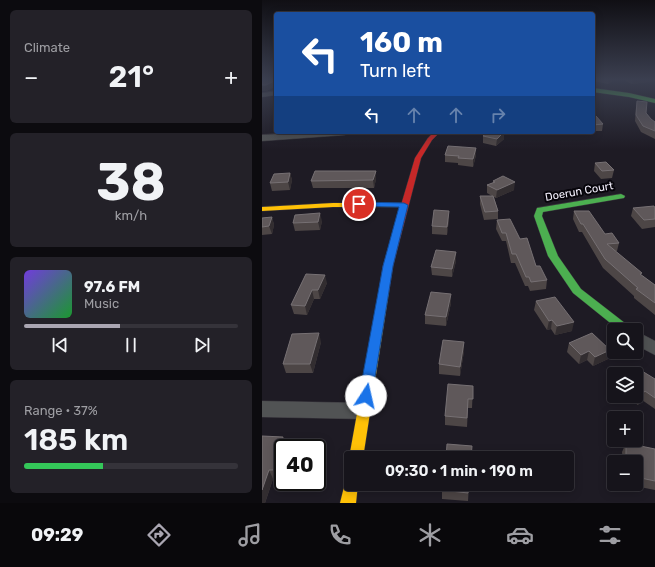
<!DOCTYPE html>
<html lang="en">
<head>
<meta charset="utf-8">
<style>
  :root { --surface:#16141b; --page:#232128; --text:#f1f3f6; --muted:#9e9ea3; --line:#35333a; --accent:#aaa6b2 }
  body { margin:0; font-family:Rubik,sans-serif; background:var(--page); color:var(--text); height:100vh; display:flex; flex-direction:column; font-size:15px; white-space:nowrap }
  * { box-sizing:border-box; margin:0 }
  p { font-size:13px; color:var(--muted) }
  .icon { flex:none; width:22px; height:22px; fill:none; stroke:currentColor; stroke-width:2; stroke-linecap:round; stroke-linejoin:round }
  .map { position:relative; flex:1; overflow:hidden }
  .side { display:flex; flex-direction:column; gap:10px; padding:10px; background:#0c0b0f; width:262px }
  .side>* { flex:none }
  .top-card { position:absolute; left:12px; top:12px; width:321px; height:122px; border-radius:4px; box-shadow:0 2px 10px #0003,0 0 0 1px var(--line); background:#1a4fa0; color:#fff; overflow:hidden }
  .tools { position:absolute; left:345px; top:323px; display:grid; gap:8px }
  .tools a { display:grid; place-items:center; width:36px; height:36px; border-radius:4px; background:var(--surface); box-shadow:0 2px 10px #0003,0 0 0 1px var(--line); font-size:20px }
  .speed { position:absolute; left:12px; top:439px; display:flex; gap:8px; font-size:20px; font-weight:700; text-align:center }
  .speed>* { display:grid; place-content:center; width:52px; height:52px; border-radius:50%; background:var(--surface); box-shadow:0 2px 10px #0003,0 0 0 1px var(--line); line-height:1 }
  .speed .limit { border:2px solid #111; border-radius:6px; background:#fff; color:#111 }
  .pin { position:absolute; display:grid; place-items:center; width:34px; height:34px; color:#fff; margin:-17px; border:2px solid #fff; border-radius:50%; box-shadow:0 1px 4px #0007 }
  .me { position:absolute; width:44px; margin:-22px; rotate:10deg; stroke-linejoin:round; filter:drop-shadow(0 0 3px #0008) }
  .turn { display:flex; align-items:center; gap:14px; height:84px; padding:0 20px; font-size:18px }
  .turn .icon { width:52px; height:52px; stroke-width:2.5 }
  .turn b { display:block; font-size:28px; line-height:34px }
  .lanes { display:flex; align-items:center; height:38px; padding:0 20px; background:#0003; justify-content:center; gap:20px; direction:ltr }
  .lanes .off { opacity:.35 }
  .big { font-size:30px; font-weight:600; line-height:1.1 }
  .side .widget { flex:1; display:flex; flex-direction:column; justify-content:center; gap:6px; min-width:0; padding:0 14px; border-radius:6px; background:var(--page) }
  .side .dial { align-items:center; gap:0 }
  .dial b { font-size:52px; line-height:1 }
  .song { display:flex; align-items:center; gap:12px }
  .cover { width:48px; height:48px; border-radius:6px; background:linear-gradient(135deg,hsl(260 70% 55%),hsl(130 70% 35%)) }
  .played { height:4px; border-radius:2px; background:linear-gradient(90deg,var(--accent) 45%,var(--line) 45%) }
  .keys { display:flex; justify-content:space-around; direction:ltr }
  .heat { display:flex; justify-content:space-between; align-items:center; font-size:22px; direction:ltr }
  .charge { height:6px; border-radius:3px; background:linear-gradient(90deg,#34c759 37%,var(--line) 0) }
  .trip { position:absolute; left:82px; top:451px; width:230px; height:40px; border-radius:4px; background:var(--surface); box-shadow:0 2px 10px #0003,0 0 0 1px var(--line); font-weight:600; line-height:40px; text-align:center }
  .dock { display:flex; height:64px; justify-content:space-around; align-items:center; background:#09080b; color:var(--muted) }
  .dock .icon { width:28px; height:28px }
  .dock .on { color:var(--accent) }
  .dock b { font-size:18px; color:var(--text) }
  main { display:flex; flex:1; min-height:0 }
  .map>svg:first-child { display:block }
</style>
</head>
<body>
<main>
<section class="side">
<div class="widget"><p>Climate</p>
<div class="heat"><a>−</a><b class="big">21°</b><a>+</a></div>
</div>
<div class="widget dial"><b>38</b><p>km/h</p></div>
<div class="widget">
<div class="song"><i class="cover"></i><div><b>97.6 FM</b><p>Music</p></div></div>
<div class="played"></div>
<div class="keys"><svg class="icon" aria-label="previous" viewBox="0 0 24 24"><path d="M18 5L8 12l10 7zM5 5v14"/></svg><svg class="icon" aria-label="pause" viewBox="0 0 24 24"><path d="M8 5v14M16 5v14"/></svg><svg class="icon" aria-label="next" viewBox="0 0 24 24"><path d="M6 5l10 7-10 7zM19 5v14"/></svg></div>
</div>
<div class="widget"><p>Range · 37%</p><b class="big">185 km</b><div class="charge"></div></div>
</section>
<div class="map">
<svg width="393" height="503" viewBox="0 0 393 503">
  <rect width="100%" height="100%" fill="#1e1b24"/>
  <g fill="none" stroke-linecap="round" stroke-linejoin="round">
    <defs>
      <g id="street">
        <polygon points="14,91 14,95 0,97 0,93"/>
        <polygon points="46,132 87,132 83,135 0,141 0,135"/>
        <polygon points="374,331 393,341 393,355 374,345"/>
        <polygon points="0,401 101,403 108,405 110,411 108,417 101,419 0,417"/>
      </g>
      <g id="fast">
        <polygon points="331,88 367,93 393,99 393,103 367,97 331,92"/>
        <polygon points="359,194 363,196 362,198 281,212 280,216 296,256 319,289 368,327 369,330 357,330 311,293 286,256 272,216 275,208"/>
      </g>
      <g id="slow">
        <polygon points="71,203 142,203 146,205 142,207 71,207 0,211 0,207"/>
        <polygon points="122,288 126,289 127,291 101,458 89,458 89,463 87,458 117,291 118,289"/>
        <polygon points="89,477 89,484 96,484 94,503 78,503 84,479"/>
      </g>
      <polygon id="jam" points="172,132 178,132 170,140 159,158 131,266 127,291 126,293 118,293 117,291 121,266 153,158 166,138"/>
    </defs>
    <use href="#street" stroke="#39363d" stroke-width="1"/>
    <use href="#fast" stroke="#39363d" stroke-width="1"/>
    <use href="#slow" stroke="#39363d" stroke-width="1"/>
    <use href="#jam" stroke="#39363d" stroke-width="1"/>
    <use href="#street" fill="#515354" fill-rule="evenodd"/>
    <use href="#fast" fill="#4caf50" fill-rule="evenodd"/>
    <use href="#slow" fill="#ffc107" fill-rule="evenodd"/>
    <use href="#jam" fill="#c62828" fill-rule="evenodd"/>
  </g>
  <g fill="#4d4646">
    <polygon points="332,80 352,80 346,84 332,81"/>
    <polygon points="362,80 393,80 393,81 370,84"/>
    <polygon points="375,101 389,119 393,122 393,139 379,132 373,121 374,107"/>
    <polygon points="331,117 341,124 340,131 331,131"/>
    <polygon points="242,132 242,139 234,146 221,143 221,136"/>
    <polygon points="214,148 214,155 211,167 196,165 196,163 183,162 183,155"/>
    <polygon points="333,163 352,170 350,178 339,179 332,171"/>
    <polygon points="114,171 114,179 112,188 51,188 49,181"/>
    <polygon points="28,173 30,180 28,190 10,191 8,183"/>
    <polygon points="231,181 252,190 234,198 232,197 236,211 236,219 222,220 218,204 218,196 230,196 225,193 225,185 231,183"/>
    <polygon points="371,208 393,208 393,227 380,229 369,216"/>
    <polygon points="187,211 187,219 185,235 170,234 170,226"/>
    <polygon points="312,211 343,234 357,243 355,251 353,251 379,275 393,285 393,315 372,298 372,296 341,268 320,232 317,232 311,219"/>
    <polygon points="10,217 12,225 10,234 0,235 0,218"/>
    <polygon points="235,220 258,239 274,266 285,280 284,289 268,291 266,286 263,286 253,263 249,263 244,241 240,241 234,229"/>
    <polygon points="60,221 58,230 33,231 31,223"/>
    <polygon points="194,252 194,261 190,277 170,275 169,267"/>
    <polygon points="44,274 65,283 58,299 52,299 45,315 32,314 29,305"/>
    <polygon points="274,301 310,331 293,335 289,329 285,330 272,310"/>
    <polygon points="189,303 184,326 163,324 163,315"/>
    <polygon points="59,342 51,373 24,373 21,364"/>
    <polygon points="202,342 202,351 198,376 177,374 177,364"/>
    <polygon points="307,343 348,350 346,359 331,366 325,360 317,364 305,352"/>
    <polygon points="374,374 393,379 393,409 380,400 376,405 362,396 374,396"/>
    <polygon points="211,386 210,408 206,408 205,427 183,425 183,416"/>
    <polygon points="0,436 21,437 25,446 21,448 21,458 15,479 11,479 3,503 0,503"/>
    <polygon points="364,443 393,449 393,490 363,484 374,484 374,462 361,462 360,452"/>
    <polygon points="181,484 207,484 206,501 180,499 180,490"/>
  </g>
  <g fill="#322d30">
    <polygon points="14,80 14,86 5,91 0,91 0,85"/>
    <polygon points="347,80 352,80 346,84"/>
    <polygon points="371,80 393,80 393,81 370,84"/>
    <polygon points="242,132 242,139 234,146 235,139"/>
    <polygon points="214,148 214,155 211,167 211,159"/>
    <polygon points="114,171 114,179 112,188 111,180"/>
    <polygon points="28,173 30,180 28,190 26,182"/>
    <polygon points="253,182 252,190 234,198 235,190"/>
    <polygon points="187,211 187,219 185,235 185,227"/>
    <polygon points="58,213 60,221 58,230 56,222"/>
    <polygon points="10,217 12,225 10,234 7,226"/>
    <polygon points="194,252 194,261 190,277 190,269"/>
    <polygon points="63,275 65,283 58,299 56,290"/>
    <polygon points="50,290 52,299 45,315 43,306"/>
    <polygon points="189,294 189,303 184,326 184,317"/>
    <polygon points="290,320 289,329 285,330 287,321"/>
    <polygon points="312,322 310,331 293,335 295,326"/>
    <polygon points="57,333 59,342 51,373 48,364"/>
    <polygon points="202,342 202,351 198,376 198,367"/>
    <polygon points="348,350 346,359 331,366 333,357"/>
    <polygon points="327,351 325,360 317,364 319,355"/>
    <polygon points="383,391 380,400 376,405 379,396"/>
    <polygon points="21,437 25,446 24,448 21,448 21,458 15,479 11,470"/>
    <polygon points="7,470 11,479 3,503 0,503 0,490"/>
  </g>
  <g fill="#5f585a" stroke="#767073">
    <polygon points="0,80 14,80 4,85 0,85"/>
    <polygon points="375,101 385,102 384,113 389,119 393,122 393,131 381,126 374,115"/>
    <polygon points="334,116 341,124 331,125 331,117"/>
    <polygon points="226,132 242,132 235,139 221,136"/>
    <polygon points="186,146 214,148 211,159 196,158 197,156 183,155"/>
    <polygon points="344,162 352,170 340,171 333,163"/>
    <polygon points="53,171 114,171 111,180 49,181"/>
    <polygon points="28,173 26,182 8,183 12,174"/>
    <polygon points="241,176 253,182 235,190 225,185 233,182 231,181"/>
    <polygon points="218,196 231,196 236,211 223,212"/>
    <polygon points="392,206 393,208 393,219 382,220 371,208"/>
    <polygon points="172,210 187,211 185,227 170,226"/>
    <polygon points="312,211 327,211 343,234 350,233 357,243 345,244 380,273 378,274 393,285 393,303 374,289 376,288 343,259 321,224 319,224"/>
    <polygon points="58,213 56,222 31,223 33,215"/>
    <polygon points="10,217 7,226 0,227 0,218"/>
    <polygon points="248,219 258,239 265,238 274,266 278,266 285,280 269,282 267,277 264,277 254,254 250,254 244,233 240,233 235,220"/>
    <polygon points="174,250 194,252 190,269 169,267"/>
    <polygon points="44,274 63,275 56,290 50,290 43,306 29,305"/>
    <polygon points="169,292 189,294 184,317 163,315"/>
    <polygon points="293,297 312,322 295,326 290,320 287,321 274,301"/>
    <polygon points="57,333 48,364 21,364 30,334"/>
    <polygon points="330,333 348,350 333,357 327,351 319,355 307,343"/>
    <polygon points="181,340 202,342 198,367 177,364"/>
    <polygon points="375,368 393,379 393,398 383,391 379,396 374,393 374,374 369,374"/>
    <polygon points="186,384 211,386 211,399 206,399 205,418 183,416"/>
    <polygon points="0,436 21,437 11,470 7,470 0,490"/>
    <polygon points="364,443 393,449 393,481 374,477 374,462 364,462"/>
    <polygon points="185,444 210,446 209,458 184,458"/>
    <polygon points="181,484 207,484 206,493 180,490"/>
  </g>
  <linearGradient id="sky" x2="0" y2="1"><stop stop-color="#100f14"/><stop offset="0.53" stop-color="#3b3f50"/><stop offset="1" stop-color="#3b3f50" stop-opacity="0"/></linearGradient>
  <rect width="393" height="150" fill="url(#sky)"/>
  <polygon fill="#1a73e8" stroke="#114b97" points="97,202 142,203 146,205 131,266 110,396 108,400 104,401 99,400 97,396 121,266 137,207 94,206 94,203"/>
  <g text-anchor="middle" stroke-width="4" stroke-linejoin="round" paint-order="stroke">
    <g font-size="11" fill="#f5f1fe" stroke="#07050b">
      <text transform="translate(317 191) rotate(-10)" y="4">Doerun Court</text>
    </g>
  </g>
</svg>
<div class="tools">
<a><svg class="icon" aria-label="search" viewBox="0 0 24 24"><circle cx="10" cy="10" r="6"/><path d="M15 15l6 6"/></svg></a>
<a><svg class="icon" aria-label="layers" viewBox="0 0 24 24"><path d="M12 4l9 5-9 5-9-5zM3 14l9 5 9-5"/></svg></a>
<a>+</a>
<a>−</a>
</div>
<div class="speed"><div class="limit">40</div></div>
<div class="pin" style="left:97px;top:204px;background:#d93025"><svg class="icon" aria-label="arrive" viewBox="0 0 24 24"><path d="M6 21V4h12l-3 4 3 4H6"/></svg></div>
<svg class="me" style="left:104px;top:396px" viewBox="-20 -20 40 40"><circle r="19" fill="#fff"/><path d="M0-13L10 11 0 6-10 11z" fill="#1a73e8"/></svg>
<div class="trip">09:30 · 1 min · 190 m</div>
<div class="top-card">
<div class="turn"><svg class="icon" aria-label="left" viewBox="0 0 24 24"><path d="M17 20v-9H6M10 6l-5 5 5 5"/></svg><div><b>160 m</b>Turn left</div></div>
<div class="lanes"><svg class="icon" aria-label="left" viewBox="0 0 24 24"><path d="M17 20v-9H6M10 6l-5 5 5 5"/></svg><svg class="icon off" aria-label="ahead" viewBox="0 0 24 24"><path d="M12 20V5M6 11l6-6 6 6"/></svg><svg class="icon off" aria-label="ahead" viewBox="0 0 24 24"><path d="M12 20V5M6 11l6-6 6 6"/></svg><svg class="icon off" aria-label="right" viewBox="0 0 24 24"><path d="M7 20v-9h11M14 6l5 5-5 5"/></svg></div>
</div>
</div>
</main>
<nav class="dock">
<b>09:29</b>
<svg class="icon on" aria-label="directions" viewBox="0 0 24 24"><path d="M12 3l9 9-9 9-9-9zM9 14v-3h6M13 9l2 2-2 2"/></svg>
<svg class="icon" aria-label="music" viewBox="0 0 24 24"><path d="M9 18V5l10-2v13"/><circle cx="6" cy="18" r="3"/><circle cx="16" cy="16" r="3"/></svg>
<svg class="icon" aria-label="phone" viewBox="0 0 24 24"><path d="M5 4h4l2 5-3 2q2 4 5 5l2-3 5 2v4C11 20 4 13 5 4z"/></svg>
<svg class="icon" aria-label="climate" viewBox="0 0 24 24"><path d="M12 3v18M4 7l16 10M4 17L20 7"/></svg>
<svg class="icon" aria-label="car" viewBox="0 0 24 24"><path d="M5 17H2v-5l4-1 3-4h7l3 4 3 1v5h-3M9 17h6M6 11h13"/><circle cx="7" cy="17" r="2"/><circle cx="17" cy="17" r="2"/></svg>
<svg class="icon" aria-label="filters" viewBox="0 0 24 24"><path d="M4 7h16M4 17h16"/><circle cx="9" cy="7" r="2"/><circle cx="15" cy="17" r="2"/></svg>
</nav>
</body>
</html>
